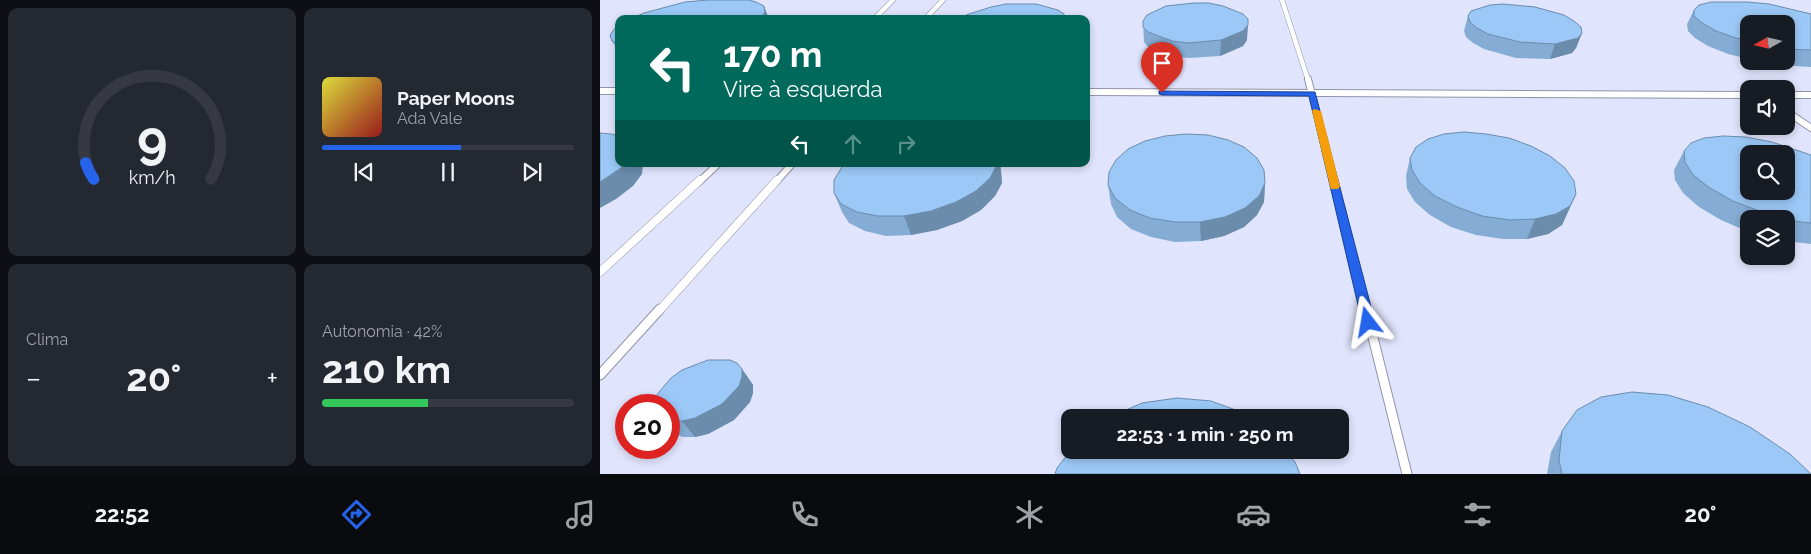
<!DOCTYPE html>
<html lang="pt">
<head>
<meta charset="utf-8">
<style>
  :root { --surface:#171b24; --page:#242831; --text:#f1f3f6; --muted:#9ea1a6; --line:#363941; --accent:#2563eb }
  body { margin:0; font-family:Raleway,sans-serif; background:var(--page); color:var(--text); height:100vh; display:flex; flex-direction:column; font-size:19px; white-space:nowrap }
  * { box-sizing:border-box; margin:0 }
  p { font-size:16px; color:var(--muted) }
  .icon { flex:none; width:28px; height:28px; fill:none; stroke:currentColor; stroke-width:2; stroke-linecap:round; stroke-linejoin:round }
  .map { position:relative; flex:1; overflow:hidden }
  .sheet { display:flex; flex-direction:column; gap:8px; padding:8px; background:#0d0f14; width:600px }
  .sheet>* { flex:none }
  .hud { position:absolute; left:15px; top:15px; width:475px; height:152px; border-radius:10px; box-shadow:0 2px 8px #0003; background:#00695c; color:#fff; overflow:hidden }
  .needle { width:32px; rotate:262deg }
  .buttons { position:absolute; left:1140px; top:15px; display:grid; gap:10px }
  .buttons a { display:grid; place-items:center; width:55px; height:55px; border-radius:10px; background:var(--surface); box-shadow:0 2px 8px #0003; font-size:25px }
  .speed { position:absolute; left:15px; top:394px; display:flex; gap:10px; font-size:25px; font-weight:700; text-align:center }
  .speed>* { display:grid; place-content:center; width:65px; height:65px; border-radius:50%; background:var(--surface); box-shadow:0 2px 8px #0003; line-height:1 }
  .speed .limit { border:8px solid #d22; background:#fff; color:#111 }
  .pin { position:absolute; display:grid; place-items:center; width:42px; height:42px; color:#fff; margin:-51px -21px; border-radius:50% 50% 50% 0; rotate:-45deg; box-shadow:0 0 5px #0007 }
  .pin .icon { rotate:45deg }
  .me { position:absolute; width:55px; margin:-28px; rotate:346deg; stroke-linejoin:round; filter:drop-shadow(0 0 4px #0008) }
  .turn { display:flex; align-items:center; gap:18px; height:105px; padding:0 25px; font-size:22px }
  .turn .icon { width:65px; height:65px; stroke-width:2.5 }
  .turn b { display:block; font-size:35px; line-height:42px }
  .lanes { display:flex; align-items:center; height:48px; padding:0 25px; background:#0003; justify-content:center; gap:25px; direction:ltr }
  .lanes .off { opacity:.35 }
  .big { font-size:38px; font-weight:700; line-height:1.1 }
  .sheet .widget { flex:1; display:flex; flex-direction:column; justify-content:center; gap:8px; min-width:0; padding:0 18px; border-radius:10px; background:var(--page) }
  .sheet .dial { align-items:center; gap:0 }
  .dial svg { height:130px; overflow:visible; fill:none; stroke:var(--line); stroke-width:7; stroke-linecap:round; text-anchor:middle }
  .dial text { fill:var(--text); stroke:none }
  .song { display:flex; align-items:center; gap:15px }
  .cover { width:60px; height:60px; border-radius:8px; background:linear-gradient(135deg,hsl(60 70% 55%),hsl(0 70% 35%)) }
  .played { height:5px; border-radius:2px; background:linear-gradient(90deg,var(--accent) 55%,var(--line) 55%) }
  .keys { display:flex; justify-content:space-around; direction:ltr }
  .heat { display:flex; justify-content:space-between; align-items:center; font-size:28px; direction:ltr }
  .charge { height:8px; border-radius:4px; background:linear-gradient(90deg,#34c759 42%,var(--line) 0) }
  .sheet .tiles { flex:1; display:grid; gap:8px; grid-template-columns:repeat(2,1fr) }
  .trip { position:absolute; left:461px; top:409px; width:288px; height:50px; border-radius:10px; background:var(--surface); box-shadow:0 2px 8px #0003; font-weight:700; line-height:50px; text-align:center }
  .menu { display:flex; height:80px; justify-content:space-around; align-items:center; background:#090b0e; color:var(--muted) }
  .menu .icon { width:35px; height:35px }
  .menu .active { color:var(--accent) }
  .menu b { font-size:22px; color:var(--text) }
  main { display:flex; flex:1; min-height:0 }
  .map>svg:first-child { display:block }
</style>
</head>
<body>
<main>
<section class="sheet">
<div class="tiles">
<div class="widget dial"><svg viewBox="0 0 100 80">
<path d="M14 69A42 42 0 1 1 86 69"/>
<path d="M14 69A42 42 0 0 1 9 59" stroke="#2563eb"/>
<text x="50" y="56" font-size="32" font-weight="700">9</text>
<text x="50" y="72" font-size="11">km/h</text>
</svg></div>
<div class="widget">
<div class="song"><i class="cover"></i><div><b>Paper Moons</b><p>Ada Vale</p></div></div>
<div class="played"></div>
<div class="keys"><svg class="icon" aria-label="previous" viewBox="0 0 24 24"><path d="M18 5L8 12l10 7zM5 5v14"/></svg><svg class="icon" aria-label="pause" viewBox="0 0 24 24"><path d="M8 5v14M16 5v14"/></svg><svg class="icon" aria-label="next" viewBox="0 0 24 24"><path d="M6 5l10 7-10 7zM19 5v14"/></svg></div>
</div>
<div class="widget"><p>Clima</p>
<div class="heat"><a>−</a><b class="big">20°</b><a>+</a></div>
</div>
<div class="widget"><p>Autonomia · 42%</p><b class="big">210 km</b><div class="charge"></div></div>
</div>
</section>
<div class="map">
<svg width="1211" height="474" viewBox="0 0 1211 474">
  <rect width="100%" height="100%" fill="#eef1fe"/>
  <path fill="#e0e4fc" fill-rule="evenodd" d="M0 0H1211V474H0ZM19 19H486V164H19ZM1149 24H1186V61H1149ZM1149 89H1186V126H1149ZM1149 154H1186V191H1149ZM1149 219H1186V256H1149ZM26 405H69V448H26ZM470 418H740V450H470Z"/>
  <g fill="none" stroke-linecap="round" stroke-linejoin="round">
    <defs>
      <g id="lane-far3">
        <polyline points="682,0 708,80"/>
        <polyline points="274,19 293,0"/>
        <polyline points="325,19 343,0"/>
      </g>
      <g id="lane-far2">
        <polyline points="708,79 734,182"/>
        <polyline points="0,91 19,91"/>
        <polyline points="486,92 1149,95"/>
        <polyline points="1186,95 1211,95"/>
        <polyline points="1186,111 1211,128"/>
        <polyline points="99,182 118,164"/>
        <polyline points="176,182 192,164"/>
      </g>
      <g id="lane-far1">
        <polyline points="734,180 766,311"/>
        <polyline points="0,272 100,180"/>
        <polyline points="59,311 177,180"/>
      </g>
      <g id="lane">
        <polyline points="766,309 807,474"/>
        <polyline points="0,375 60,309"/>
      </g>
    </defs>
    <use href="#lane-far3" stroke="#9094a9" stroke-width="5.5"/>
    <use href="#lane-far2" stroke="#9094a9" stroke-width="8"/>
    <use href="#lane-far1" stroke="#9094a9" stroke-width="9"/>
    <use href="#lane" stroke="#9094a9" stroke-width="11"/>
    <use href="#lane-far3" stroke="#fff" stroke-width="4.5"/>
    <use href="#lane-far2" stroke="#fff" stroke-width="6"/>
    <use href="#lane-far1" stroke="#fff" stroke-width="8"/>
    <use href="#lane" stroke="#fff" stroke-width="9"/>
  </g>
  <g fill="#85acd4">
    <polygon points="1094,10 1211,14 1211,67 1176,65 1160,61 1186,61 1186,24 1149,24 1149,59 1128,54 1108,46 1095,38 1088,31 1087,24"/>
    <polygon points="868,16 982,33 976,48 972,53 950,59 916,58 884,49 873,43 866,37 864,31"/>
    <polygon points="543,21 647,40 643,46 620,56 588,58 572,56 549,48 544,42"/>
    <polygon points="19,25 19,52 12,41"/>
    <polygon points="1084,151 1211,155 1211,244 1186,241 1186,219 1149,219 1149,232 1121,220 1099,207 1083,193 1075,180 1074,170"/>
    <polygon points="810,158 976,194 962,225 948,234 927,239 903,239 876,235 851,227 830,215 815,202 807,189 806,176"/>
    <polygon points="246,164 400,164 401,171 402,183 395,196 381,210 362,221 337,230 311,235 286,236 265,231 249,223 242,212 234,193"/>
    <polygon points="665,183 664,202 657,215 644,227 624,236 601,241 575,242 551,237 531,229 517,217 511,204 508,185"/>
    <polygon points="142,369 153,385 153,393 150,402 134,420 108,434 95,437 83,437 74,434 69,430 69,405"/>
    <polygon points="962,431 1211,474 947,474 951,452"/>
  </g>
  <g fill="#6c8cac">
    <polygon points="164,6 169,19 160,19"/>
    <polygon points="648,25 647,40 643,46 620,56 621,40"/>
    <polygon points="982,33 976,48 972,53 950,59 955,44"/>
    <polygon points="23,164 43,164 42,174 33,186 16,199 0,208 0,182"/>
    <polygon points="397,164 400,164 401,171 402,183 395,196 381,210 362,221 337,230 311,235 304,216"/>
    <polygon points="665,183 664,202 657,215 644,227 624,236 601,241 600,222"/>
    <polygon points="976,194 962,225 948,234 927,239 935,219"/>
    <polygon points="142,369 153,385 153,393 150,402 134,420 108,434 95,437 82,421"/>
  </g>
  <g fill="#9bc8f6" stroke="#6c8cac" fill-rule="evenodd">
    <polygon points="108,0 149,0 156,2 164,6 165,12 160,19 30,19 44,13 85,2"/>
    <polygon points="1111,2 1147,2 1169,4 1211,14 1211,50 1186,49 1186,24 1149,24 1149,41 1136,38 1116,31 1102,23 1094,16 1094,10 1099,5"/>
    <polygon points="594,3 609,3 623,6 643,14 648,19 648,25 643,31 621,40 588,43 572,41 548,32 543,27 543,21 547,15 566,6"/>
    <polygon points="406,4 436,4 458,10 464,14 465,19 362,19 366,15 391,7"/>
    <polygon points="903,4 935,7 964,15 974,21 981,27 982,33 978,38 955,44 920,42 888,34 877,28 870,22 868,16 871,11 890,5"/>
    <polygon points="19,25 19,44 12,41 10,35 15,28"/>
    <polygon points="864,132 886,134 909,138 931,146 950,156 965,168 974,181 976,194 970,206 956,214 935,219 910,220 882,216 857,207 835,196 820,183 812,170 810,158 816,147 828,139 844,134"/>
    <polygon points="0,133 11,134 19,136 19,164 23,164 21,168 0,182"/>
    <polygon points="586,134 608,135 628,140 644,147 657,158 664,170 665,183 659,196 645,208 625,217 600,222 575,222 550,218 530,210 515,198 508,185 509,172 516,160 528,149 545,141 565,136"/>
    <path d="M1123 136 1146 137 1172 142 1211 155V223L1193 221 1162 212 1133 201 1110 188 1093 175 1085 162 1084 151 1091 143 1104 138ZM1149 154H1186V191H1149Z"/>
    <polygon points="246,164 397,164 397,165 390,178 376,191 356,202 331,211 304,216 278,216 257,212 241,204 234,193 234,180 242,167"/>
    <polygon points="108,360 130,360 137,363 142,369 142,377 139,386 122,404 95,418 82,421 69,421 69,405 53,405 55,397 71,378 82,370"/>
    <polygon points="1032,392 1068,395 1108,407 1150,427 1190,454 1211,474 962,474 959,460 962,431 977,410 1001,397"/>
    <polygon points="577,398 611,401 644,413 650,418 508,418 542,403"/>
    <polygon points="471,450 685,450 695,462 700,474 455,474 457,468"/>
  </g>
  <polygon fill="#2563eb" stroke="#184099" points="559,91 715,92 775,322 773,326 764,326 762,322 709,96 562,95 559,94"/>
  <polygon fill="#f59e0b" points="714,109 721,111 740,186 738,189 731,189 730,186 712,111"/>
</svg>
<div class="buttons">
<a><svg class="needle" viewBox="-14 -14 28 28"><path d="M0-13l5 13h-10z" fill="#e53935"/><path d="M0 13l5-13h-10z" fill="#9ea1a6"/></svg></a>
<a><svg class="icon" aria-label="sound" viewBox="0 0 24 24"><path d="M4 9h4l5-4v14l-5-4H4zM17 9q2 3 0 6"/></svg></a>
<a><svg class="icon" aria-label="search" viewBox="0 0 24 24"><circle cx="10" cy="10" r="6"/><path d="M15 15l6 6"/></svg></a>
<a><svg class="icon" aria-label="layers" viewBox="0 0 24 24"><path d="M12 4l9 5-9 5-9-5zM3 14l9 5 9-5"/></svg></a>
</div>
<div class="speed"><div class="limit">20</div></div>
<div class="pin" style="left:562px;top:93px;background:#d93025"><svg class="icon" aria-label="arrive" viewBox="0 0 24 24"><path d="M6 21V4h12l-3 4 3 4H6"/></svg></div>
<svg class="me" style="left:768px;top:322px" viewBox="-20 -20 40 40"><path d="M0-17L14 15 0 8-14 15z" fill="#2563eb" stroke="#fff" stroke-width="4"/></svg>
<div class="trip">22:53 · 1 min · 250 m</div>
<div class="hud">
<div class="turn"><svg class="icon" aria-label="left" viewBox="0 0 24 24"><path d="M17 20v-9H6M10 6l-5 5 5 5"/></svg><div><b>170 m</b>Vire à esquerda</div></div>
<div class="lanes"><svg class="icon" aria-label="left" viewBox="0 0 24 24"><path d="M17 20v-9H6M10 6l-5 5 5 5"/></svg><svg class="icon off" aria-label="ahead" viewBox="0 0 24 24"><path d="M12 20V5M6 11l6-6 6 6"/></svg><svg class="icon off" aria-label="right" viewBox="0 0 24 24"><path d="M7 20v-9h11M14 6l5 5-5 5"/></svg></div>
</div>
</div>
</main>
<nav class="menu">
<b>22:52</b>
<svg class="icon active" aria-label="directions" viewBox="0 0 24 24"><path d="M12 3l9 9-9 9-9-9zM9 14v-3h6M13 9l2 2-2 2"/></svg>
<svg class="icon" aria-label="music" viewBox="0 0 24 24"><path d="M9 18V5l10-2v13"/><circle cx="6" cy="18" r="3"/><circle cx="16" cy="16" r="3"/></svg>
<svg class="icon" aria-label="phone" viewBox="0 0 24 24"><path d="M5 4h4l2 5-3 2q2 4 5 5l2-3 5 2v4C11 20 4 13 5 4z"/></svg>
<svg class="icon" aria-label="climate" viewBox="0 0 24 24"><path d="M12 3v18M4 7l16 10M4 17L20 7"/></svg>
<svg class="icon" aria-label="car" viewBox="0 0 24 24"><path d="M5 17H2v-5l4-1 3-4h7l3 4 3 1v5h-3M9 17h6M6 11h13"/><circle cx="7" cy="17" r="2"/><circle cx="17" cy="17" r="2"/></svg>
<svg class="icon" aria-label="filters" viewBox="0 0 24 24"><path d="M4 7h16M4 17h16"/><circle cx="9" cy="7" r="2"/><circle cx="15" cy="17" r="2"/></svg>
<b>20°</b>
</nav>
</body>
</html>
